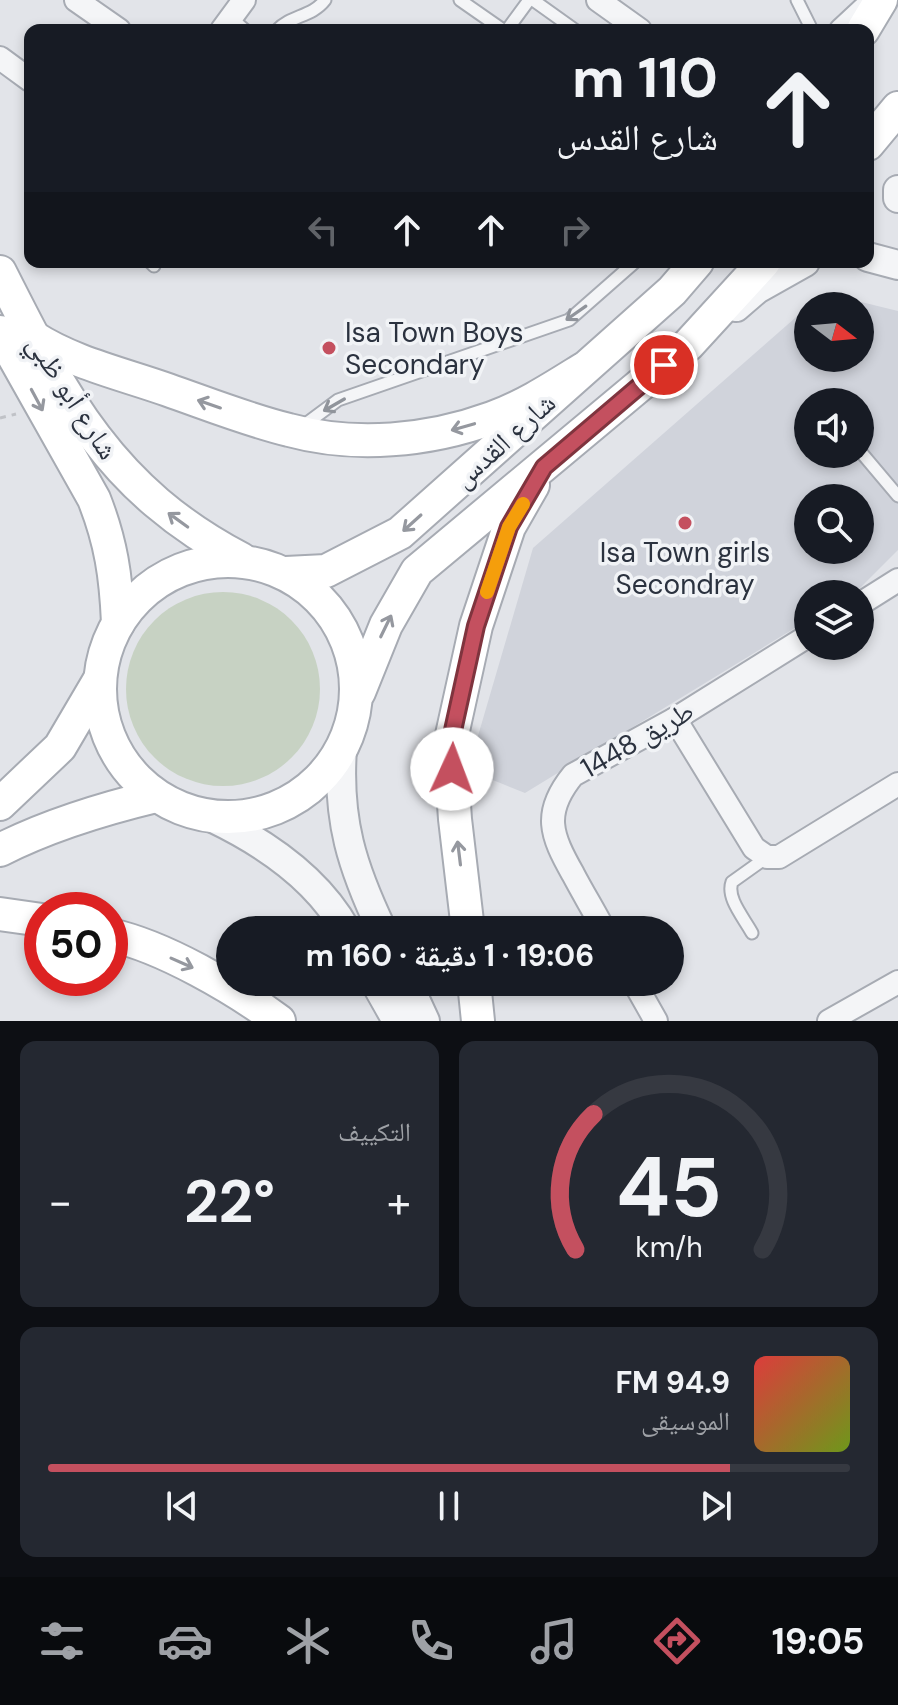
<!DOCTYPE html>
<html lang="ar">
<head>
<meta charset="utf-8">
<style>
  :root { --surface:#171b24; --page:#242831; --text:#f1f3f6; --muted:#9ea1a6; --line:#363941; --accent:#c4505f }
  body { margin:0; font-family:"DM Sans","Noto Naskh Arabic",sans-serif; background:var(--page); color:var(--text); direction:rtl; height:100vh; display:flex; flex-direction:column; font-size:30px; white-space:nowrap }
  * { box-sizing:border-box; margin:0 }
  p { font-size:26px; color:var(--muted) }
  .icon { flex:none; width:44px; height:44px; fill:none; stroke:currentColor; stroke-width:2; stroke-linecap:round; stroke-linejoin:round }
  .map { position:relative; height:1021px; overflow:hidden; direction:ltr }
  .details { display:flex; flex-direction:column; gap:20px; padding:20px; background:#0d0f14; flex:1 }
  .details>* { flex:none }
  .hud { position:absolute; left:24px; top:24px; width:850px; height:244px; border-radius:16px; box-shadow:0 4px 12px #0003; direction:rtl; background:#171b24; color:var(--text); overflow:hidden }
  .needle { width:52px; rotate:106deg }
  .tools { position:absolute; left:794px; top:292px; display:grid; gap:16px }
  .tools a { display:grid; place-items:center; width:80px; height:80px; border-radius:50%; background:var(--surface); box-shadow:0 4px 12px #0003; font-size:40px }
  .speed { position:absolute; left:24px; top:892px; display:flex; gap:16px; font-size:40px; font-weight:700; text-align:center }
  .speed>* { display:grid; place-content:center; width:104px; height:104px; border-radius:50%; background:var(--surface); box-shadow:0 4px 12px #0003; line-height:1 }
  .speed .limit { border:12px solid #d22; background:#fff; color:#111 }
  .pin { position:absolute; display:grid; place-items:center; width:68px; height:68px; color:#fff; margin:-34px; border:4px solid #fff; border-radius:50%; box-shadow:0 2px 8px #0007 }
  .me { position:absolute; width:88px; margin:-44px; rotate:2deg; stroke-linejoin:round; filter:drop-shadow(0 0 6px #0008) }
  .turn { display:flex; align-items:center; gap:28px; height:168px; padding:0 24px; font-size:36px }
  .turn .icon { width:104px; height:104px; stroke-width:2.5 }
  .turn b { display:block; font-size:56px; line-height:68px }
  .lanes { display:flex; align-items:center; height:76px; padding:0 24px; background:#0003; justify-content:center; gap:40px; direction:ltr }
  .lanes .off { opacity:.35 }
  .big { font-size:60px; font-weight:700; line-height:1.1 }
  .details .card { flex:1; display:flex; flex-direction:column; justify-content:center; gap:12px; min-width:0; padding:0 28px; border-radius:16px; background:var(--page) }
  .details .dial { align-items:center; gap:0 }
  .dial svg { height:208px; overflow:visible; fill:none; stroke:var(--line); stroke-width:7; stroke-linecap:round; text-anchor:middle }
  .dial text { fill:var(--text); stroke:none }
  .song { display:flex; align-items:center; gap:24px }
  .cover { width:96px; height:96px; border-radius:12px; background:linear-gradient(135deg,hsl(0 70% 55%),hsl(80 70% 35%)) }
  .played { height:8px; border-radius:4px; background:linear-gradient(90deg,var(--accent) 85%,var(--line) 85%) }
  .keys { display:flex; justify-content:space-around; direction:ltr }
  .heat { display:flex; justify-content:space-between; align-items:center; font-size:44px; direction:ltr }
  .details .tiles { flex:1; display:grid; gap:20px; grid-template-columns:1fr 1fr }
  .card:last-child { grid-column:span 2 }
  .trip { position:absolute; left:216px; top:916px; width:468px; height:80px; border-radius:40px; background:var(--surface); box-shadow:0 4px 12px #0003; font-weight:700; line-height:80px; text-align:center; direction:rtl }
  .menu { display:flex; height:128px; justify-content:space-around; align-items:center; background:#090b0e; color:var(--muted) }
  .menu .icon { width:56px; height:56px }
  .menu .active { color:var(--accent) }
  .menu b { font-size:36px; color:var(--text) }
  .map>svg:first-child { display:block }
</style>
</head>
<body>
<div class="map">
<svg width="898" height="1021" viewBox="0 0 898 1021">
  <rect width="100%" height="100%" fill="#e2e4e9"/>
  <path fill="#d0d3db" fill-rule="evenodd" d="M849 299 898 311V550L860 588 851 594H808V620L525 793 468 770 533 548 811 304ZM808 306H860V358H808ZM808 402H860V454H808ZM808 498H860V550H808Z"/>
  <circle fill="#c7d2c3" cx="223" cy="689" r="97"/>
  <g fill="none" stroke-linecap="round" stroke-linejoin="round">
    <defs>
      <g id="service">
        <polyline points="460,0 503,30"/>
        <polyline points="533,0 575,30"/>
        <polyline points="797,0 812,30"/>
        <polyline points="231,18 245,30"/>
        <path d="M277 30C291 15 312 17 325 0"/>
        <polyline points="507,30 529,0"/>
        <polyline points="150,262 154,266"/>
        <polyline points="303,426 338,400 569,320 635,262"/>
        <polyline points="860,451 898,496"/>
        <path d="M752 933C744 918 726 898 732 882L767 857"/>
      </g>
      <g id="minor">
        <polyline points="76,0 119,30"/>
        <polyline points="598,0 640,30"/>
        <polyline points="222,30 244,0"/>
        <polyline points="841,30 869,4"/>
        <polyline points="0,58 30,80"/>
        <polyline points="860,604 898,580"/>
        <polyline points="675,719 754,848 767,857 779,857 898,784"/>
        <path d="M604 930C594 911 583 893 573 874 551 835 542 813 573 775L675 719 808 636"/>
        <polyline points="634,982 656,1021"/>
        <polyline points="829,1021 898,982"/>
      </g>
      <g id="tertiary">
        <polyline points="898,190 898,198"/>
        <polyline points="868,257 898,265"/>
        <polyline points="736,307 757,289 805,262"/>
        <path d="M342 749C337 820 352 867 382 930"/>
        <path d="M213 818C265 843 317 878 346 930"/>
        <polyline points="375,982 397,1021"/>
        <polyline points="407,982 425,1021"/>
      </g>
      <g id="secondary">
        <polyline points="863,30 881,0"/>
        <polyline points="868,144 898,108"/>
        <path d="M0 272C64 399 110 490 241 559"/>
        <path d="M0 332 94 499C111 542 116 576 118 623"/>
        <path d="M33 337C73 363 123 374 168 390 208 404 248 420 289 430 355 448 429 441 492 418 525 406 554 387 583 369"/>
        <circle cx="228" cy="689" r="128"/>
        <polyline points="286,573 326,571 400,533 672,291 697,262"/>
        <polyline points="359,692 386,625 417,571 688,345 764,262"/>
        <polyline points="0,804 60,747 100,679"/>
        <path d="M0 850C49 825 102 809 156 796"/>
        <polyline points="0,914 42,920"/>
        <polyline points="468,930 455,819 450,744 476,626 509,527 533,485"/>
        <path d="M110 935C163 946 236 989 279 1021"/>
        <polyline points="474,982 478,1021"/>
      </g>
    </defs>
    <use href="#service" stroke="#a7abb3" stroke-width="15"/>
    <use href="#minor" stroke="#a7abb3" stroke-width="26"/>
    <use href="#tertiary" stroke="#a7abb3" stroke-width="32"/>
    <use href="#secondary" stroke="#a7abb3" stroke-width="36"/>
    <polyline stroke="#c0c2c7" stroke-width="3" stroke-dasharray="6 6" stroke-linecap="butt" points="0,418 16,414"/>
    <use href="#service" stroke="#f4f5f7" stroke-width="11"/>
    <use href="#minor" stroke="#f4f5f7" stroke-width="22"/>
    <use href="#tertiary" stroke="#f4f5f7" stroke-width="28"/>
    <use href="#secondary" stroke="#fff" stroke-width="32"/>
  </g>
  <defs><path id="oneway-shaft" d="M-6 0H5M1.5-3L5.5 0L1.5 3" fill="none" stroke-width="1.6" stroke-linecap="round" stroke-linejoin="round" transform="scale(2)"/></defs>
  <g stroke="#90949b">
    <use href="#oneway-shaft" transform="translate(576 313) rotate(145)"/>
    <use href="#oneway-shaft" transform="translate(334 405) rotate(150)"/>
  </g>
  <g stroke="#95989f">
    <use href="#oneway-shaft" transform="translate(37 400) rotate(62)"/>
    <use href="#oneway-shaft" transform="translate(209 404) rotate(-161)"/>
    <use href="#oneway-shaft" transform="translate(463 427) rotate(164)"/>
    <use href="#oneway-shaft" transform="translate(178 520) rotate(-144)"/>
    <use href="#oneway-shaft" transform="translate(412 523) rotate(138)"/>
    <use href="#oneway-shaft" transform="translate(386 626) rotate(-64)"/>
    <use href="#oneway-shaft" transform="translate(459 853) rotate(-97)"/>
    <use href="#oneway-shaft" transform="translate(182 963) rotate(24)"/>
  </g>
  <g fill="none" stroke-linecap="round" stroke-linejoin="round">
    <defs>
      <polyline id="route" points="452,769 450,744 476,626 509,527 544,467 664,365"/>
    </defs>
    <use href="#route" stroke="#7f343e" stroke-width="20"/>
    <use href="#route" stroke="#c4505f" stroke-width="14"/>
    <polyline stroke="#f59e0b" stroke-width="14" points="487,592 509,527 523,504"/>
  </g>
  <g fill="#c4505f" stroke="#f1f3f6" stroke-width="3">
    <circle cx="329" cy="348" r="8"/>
    <circle cx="685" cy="523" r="8"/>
  </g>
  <g text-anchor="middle" stroke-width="7" stroke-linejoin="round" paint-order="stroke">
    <g font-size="28" fill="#2b323f" stroke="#f1f3f6" text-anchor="start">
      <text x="345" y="342">Isa Town Boys<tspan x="345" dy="32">Secondary</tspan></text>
      <text x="685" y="562" text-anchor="middle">Isa Town girls<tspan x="685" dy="32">Secondray</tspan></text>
    </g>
    <g font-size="28" fill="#2b323f" stroke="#f1f3f6">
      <text transform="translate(73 397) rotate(57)" y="10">شارع أبو ظبي</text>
      <text transform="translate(504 440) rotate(-42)" y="10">شارع القدس</text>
      <text transform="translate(637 739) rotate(-30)" y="10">طريق 1448</text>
    </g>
  </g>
</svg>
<div class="tools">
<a><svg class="needle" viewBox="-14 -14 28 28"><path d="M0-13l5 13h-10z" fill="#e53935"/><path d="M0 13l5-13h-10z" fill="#9ea1a6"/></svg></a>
<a><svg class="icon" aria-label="sound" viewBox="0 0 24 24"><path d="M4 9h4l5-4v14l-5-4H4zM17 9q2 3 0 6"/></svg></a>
<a><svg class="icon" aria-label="search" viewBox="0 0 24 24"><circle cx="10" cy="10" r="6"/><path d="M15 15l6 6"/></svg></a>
<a><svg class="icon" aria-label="layers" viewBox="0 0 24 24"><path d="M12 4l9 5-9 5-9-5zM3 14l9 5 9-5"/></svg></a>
</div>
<div class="speed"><div class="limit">50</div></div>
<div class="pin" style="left:664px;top:365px;background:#d93025"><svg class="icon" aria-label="arrive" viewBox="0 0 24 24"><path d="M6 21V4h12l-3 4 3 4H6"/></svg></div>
<svg class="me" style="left:452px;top:769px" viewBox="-20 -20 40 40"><circle r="19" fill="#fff"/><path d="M0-13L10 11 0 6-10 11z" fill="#c4505f"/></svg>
<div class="trip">19:06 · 1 دقيقة · 160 m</div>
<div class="hud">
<div class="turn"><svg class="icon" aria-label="ahead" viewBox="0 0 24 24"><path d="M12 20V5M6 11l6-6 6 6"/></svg><div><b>110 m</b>شارع القدس</div></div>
<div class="lanes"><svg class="icon off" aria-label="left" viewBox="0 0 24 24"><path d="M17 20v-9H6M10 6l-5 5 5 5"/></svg><svg class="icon" aria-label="ahead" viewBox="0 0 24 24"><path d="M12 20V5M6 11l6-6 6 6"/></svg><svg class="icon" aria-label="ahead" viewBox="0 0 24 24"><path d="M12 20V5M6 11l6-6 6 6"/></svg><svg class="icon off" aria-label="right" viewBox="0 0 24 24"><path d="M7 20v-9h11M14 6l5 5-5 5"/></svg></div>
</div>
</div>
<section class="details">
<div class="tiles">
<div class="card dial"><svg viewBox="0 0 100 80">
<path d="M14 69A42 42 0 1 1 86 69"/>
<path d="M14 69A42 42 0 0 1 21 17" stroke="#c4505f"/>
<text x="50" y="56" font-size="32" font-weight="700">45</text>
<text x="50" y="72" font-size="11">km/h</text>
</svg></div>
<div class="card"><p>التكييف</p>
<div class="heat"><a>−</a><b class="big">22°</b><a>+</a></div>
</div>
<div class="card">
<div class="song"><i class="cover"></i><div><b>94.9 FM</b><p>الموسيقى</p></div></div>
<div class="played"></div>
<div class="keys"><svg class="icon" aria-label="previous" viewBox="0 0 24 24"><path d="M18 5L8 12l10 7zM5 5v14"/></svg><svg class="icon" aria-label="pause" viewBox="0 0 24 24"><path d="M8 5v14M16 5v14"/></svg><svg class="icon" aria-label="next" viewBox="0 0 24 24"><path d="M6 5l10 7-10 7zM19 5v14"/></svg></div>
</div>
</div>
</section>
<nav class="menu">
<b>19:05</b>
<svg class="icon active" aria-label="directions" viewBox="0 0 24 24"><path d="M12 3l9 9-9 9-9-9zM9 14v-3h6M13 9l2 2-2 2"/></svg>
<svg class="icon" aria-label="music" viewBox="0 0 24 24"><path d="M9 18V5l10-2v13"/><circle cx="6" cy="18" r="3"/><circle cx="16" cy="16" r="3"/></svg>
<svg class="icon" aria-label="phone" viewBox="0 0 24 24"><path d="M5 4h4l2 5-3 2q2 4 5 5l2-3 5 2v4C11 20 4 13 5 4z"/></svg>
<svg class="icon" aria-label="climate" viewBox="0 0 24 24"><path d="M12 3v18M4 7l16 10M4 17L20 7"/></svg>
<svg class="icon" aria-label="car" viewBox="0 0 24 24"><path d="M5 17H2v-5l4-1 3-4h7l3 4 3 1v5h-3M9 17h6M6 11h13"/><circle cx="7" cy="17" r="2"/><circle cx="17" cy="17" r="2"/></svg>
<svg class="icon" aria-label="filters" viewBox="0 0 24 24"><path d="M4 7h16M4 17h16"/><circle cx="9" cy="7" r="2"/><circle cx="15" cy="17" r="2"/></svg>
</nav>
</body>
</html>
